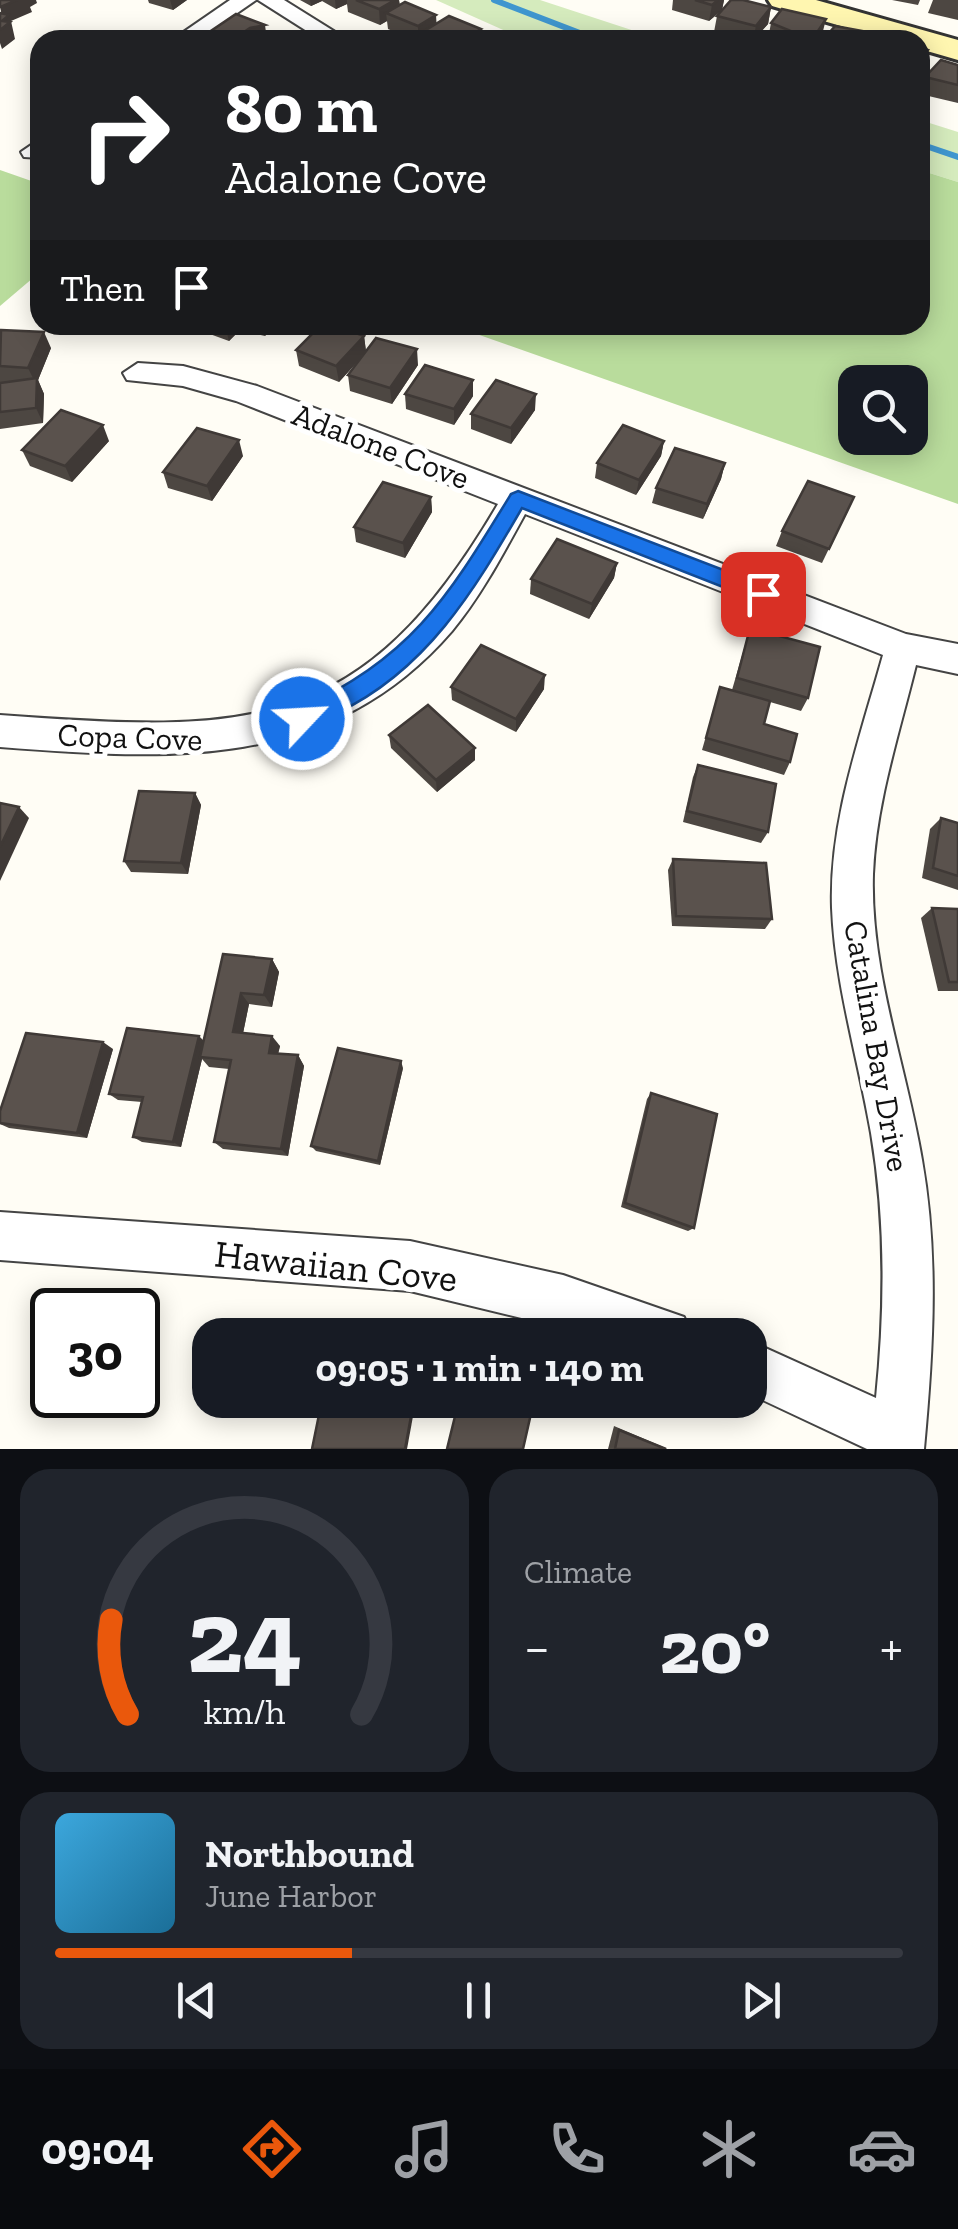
<!DOCTYPE html>
<html lang="en">
<head>
<meta charset="utf-8">
<style>
  :root { --surface:#171b24; --page:#20242c; --text:#f1f3f6; --muted:#9ea1a6; --line:#363941; --accent:#ea580c }
  body { margin:0; font-family:"Zilla Slab",serif; background:var(--page); color:var(--text); height:100vh; display:flex; flex-direction:column; font-size:38px; white-space:nowrap }
  * { box-sizing:border-box; margin:0 }
  p { font-size:32px; color:var(--muted) }
  .icon { flex:none; width:55px; height:55px; fill:none; stroke:currentColor; stroke-width:2; stroke-linecap:round; stroke-linejoin:round }
  .map { position:relative; height:1449px; overflow:hidden }
  .side { display:flex; flex-direction:column; gap:20px; padding:20px; background:#0d0f14; flex:1 }
  .side>* { flex:none }
  .hud { position:absolute; left:30px; top:30px; width:900px; height:305px; border-radius:30px; box-shadow:0 5px 25px #0003; background:#202124; color:#fff; overflow:hidden }
  .buttons { position:absolute; left:838px; top:365px; display:grid; gap:20px }
  .buttons a { display:grid; place-items:center; width:90px; height:90px; border-radius:20px; background:var(--surface); box-shadow:0 5px 25px #0003; font-size:50px }
  .speed { position:absolute; left:30px; top:1288px; display:flex; gap:20px; font-size:50px; font-weight:700; text-align:center }
  .speed>* { display:grid; place-content:center; width:130px; height:130px; border-radius:50%; background:var(--surface); box-shadow:0 5px 25px #0003; line-height:1 }
  .speed .limit { border:5px solid #111; border-radius:15px; background:#fff; color:#111 }
  .pin { position:absolute; display:grid; place-items:center; width:85px; height:85px; color:#fff; margin:-42px; border-radius:20px; box-shadow:0 5px 15px #0006 }
  .me { position:absolute; width:110px; margin:-55px; rotate:65deg; stroke-linejoin:round; filter:drop-shadow(0 0 8px #0008) }
  .turn { display:flex; align-items:center; gap:35px; height:210px; padding:0 30px; font-size:45px }
  .turn .icon { width:130px; height:130px; stroke-width:2.5 }
  .turn b { display:block; font-size:70px; line-height:85px }
  .then { display:flex; align-items:center; height:95px; padding:0 30px; background:#0003; gap:20px; font-size:38px }
  .big { font-size:75px; font-weight:700; line-height:1.1 }
  .side .tile { flex:1; display:flex; flex-direction:column; justify-content:center; gap:15px; min-width:0; padding:0 35px; border-radius:30px; background:var(--page) }
  .side .dial { align-items:center; gap:0 }
  .dial svg { height:260px; overflow:visible; fill:none; stroke:var(--line); stroke-width:7; stroke-linecap:round; text-anchor:middle }
  .dial text { fill:var(--text); stroke:none }
  .song { display:flex; align-items:center; gap:30px }
  .cover { width:120px; height:120px; border-radius:15px; background:linear-gradient(135deg,hsl(200 70% 55%),hsl(200 70% 35%)) }
  .played { height:10px; border-radius:5px; background:linear-gradient(90deg,var(--accent) 35%,var(--line) 35%) }
  .keys { display:flex; justify-content:space-around; direction:ltr }
  .heat { display:flex; justify-content:space-between; align-items:center; font-size:55px; direction:ltr }
  .side .tiles { flex:1; display:grid; gap:20px; grid-template-columns:1fr 1fr }
  .tile:last-child { grid-column:span 2 }
  .trip { position:absolute; left:192px; top:1318px; width:575px; height:100px; border-radius:30px; background:var(--surface); box-shadow:0 5px 25px #0003; font-weight:700; line-height:100px; text-align:center }
  .menu { display:flex; height:160px; justify-content:space-around; align-items:center; background:#090b0e; color:var(--muted) }
  .menu .icon { width:70px; height:70px }
  .menu .current { color:var(--accent) }
  .menu b { font-size:45px; color:var(--text) }
  .map>svg:first-child { display:block }
</style>
</head>
<body>
<div class="map">
<svg width="958" height="1449" viewBox="0 0 958 1449">
  <rect width="100%" height="100%" fill="#fffdf5"/>
  <g fill="#d5ebbd">
    <polygon points="436,0 540,0 662,40 526,40"/>
    <polygon points="920,120 958,132 958,182 920,170"/>
  </g>
  <g fill="#b9dc9c" fill-rule="evenodd">
    <polygon points="0,170 40,184 40,272 0,306"/>
    <path d="M920 170 958 182V504L451 325H920ZM855 382H910V438H855Z"/>
  </g>
  <g fill="none" stroke-linecap="round" stroke-linejoin="round">
    <g stroke="#3f96cf" stroke-width="6">
      <polyline points="494,0 598,40"/>
      <polyline points="920,144 958,157"/>
    </g>
    <defs>
      <g id="street">
        <polygon points="230,0 256,0 198,40 172,40"/>
        <polygon points="258,0 284,0 348,40 321,40"/>
        <polygon points="40,139 40,158 24,157 21,152"/>
        <path d="M138 363 183 366 257 386 906 634 958 644V674L916 665C899 734 876 803 873 874 870 971 906 1065 922 1160 939 1256 933 1352 924 1449H867L750 1394V1341L876 1398C885 1309 886 1222 871 1133 858 1058 835 984 832 908 829 821 860 738 883 655L525 514C503 554 481 596 452 631 330 772 170 760 0 747V715C249 733 362 737 498 504L236 401 183 386 127 380 123 373Z"/>
        <polygon points="0,1212 410,1241 563,1275 684,1317 691,1335 592,1335 410,1291 0,1260"/>
      </g>
      <polygon id="secondary" points="768,0 816,0 958,40 958,60 920,49 920,40 889,40 772,6"/>
    </defs>
    <use href="#street" stroke="#444" stroke-width="4"/>
    <use href="#secondary" stroke="#333" stroke-width="6"/>
    <use href="#street" fill="#fff" fill-rule="evenodd"/>
    <use href="#secondary" fill="#fff6b0" fill-rule="evenodd"/>
  </g>
  <g fill="#4d4742">
    <polygon points="148,0 187,0 173,10 149,3"/>
    <polygon points="300,0 399,0 400,5 437,24 481,40 413,40 388,29 387,21 380,25 348,12 347,4 336,9 322,1 311,6"/>
    <polygon points="673,0 724,0 722,10 709,21 672,10"/>
    <polygon points="892,0 920,0 918,5"/>
    <polygon points="933,0 958,0 958,20 928,13"/>
    <polygon points="771,7 768,24 754,40 743,40 714,32 717,16"/>
    <polygon points="771,23 822,35 819,40 769,40 768,39"/>
    <polygon points="958,65 958,103 920,94 925,77"/>
    <polygon points="195,325 245,325 229,341 196,329"/>
    <polygon points="246,325 274,325 265,336 248,332"/>
    <polygon points="0,333 51,348 38,380 44,394 43,423 0,429"/>
    <polygon points="364,336 366,351 418,365 392,404 350,391 348,375 361,358 339,382 299,366 296,350"/>
    <polygon points="473,380 473,396 454,425 406,409 405,394"/>
    <polygon points="535,410 511,444 471,429 471,414"/>
    <polygon points="109,441 72,482 30,466 22,450"/>
    <polygon points="664,441 661,456 636,495 595,478 597,463"/>
    <polygon points="243,456 212,501 168,488 163,472"/>
    <polygon points="725,463 721,479 703,519 652,503 656,488"/>
    <polygon points="431,497 432,512 405,558 356,542 354,527"/>
    <polygon points="854,497 822,563 776,546 782,531"/>
    <polygon points="617,563 614,578 589,619 530,594 531,579"/>
    <polygon points="750,628 808,698 801,711 770,702 764,724 790,762 784,775 702,750 720,687 732,690"/>
    <polygon points="451,687 544,689 516,732 452,700"/>
    <polygon points="389,735 475,760 437,792 391,748"/>
    <polygon points="698,765 768,832 761,843 683,822 693,777"/>
    <polygon points="195,793 201,805 188,874 131,872 124,861"/>
    <polygon points="941,818 958,823 958,890 922,878 930,829"/>
    <polygon points="673,859 772,919 765,929 672,926 668,870"/>
    <polygon points="932,908 958,909 958,991 938,991 921,918"/>
    <polygon points="223,954 272,959 279,972 272,1007 249,1004 243,1033 280,1046 278,1053 298,1055 304,1066 288,1156 223,1149 214,1142 229,1069 209,1067 202,1059 181,1147 142,1142 133,1137 142,1102 118,1100 109,1094 203,1041"/>
    <polygon points="113,1049 87,1138 9,1128 0,1124 0,1111"/>
    <polygon points="403,1068 380,1165 316,1151 311,1146"/>
    <polygon points="651,1093 694,1228 688,1231 621,1207 647,1099"/>
    <polygon points="614,1426 661,1446 667,1449 608,1449"/>
  </g>
  <g fill="#3f3936">
    <polygon points="17,0 36,0 37,3 30,7 32,12 11,21 15,39 2,49 0,43 0,30 3,20 0,7"/>
    <polygon points="170,0 187,0 173,10"/>
    <polygon points="310,0 322,0 322,1 311,6"/>
    <polygon points="335,0 347,0 347,4 336,9"/>
    <polygon points="395,0 399,0 400,14 386,13 387,21 380,25 379,9"/>
    <polygon points="718,0 724,0 722,10 709,21 712,5"/>
    <polygon points="771,7 768,24 753,40 756,26"/>
    <polygon points="436,15 437,31 421,33 421,40 418,40 418,26"/>
    <polygon points="826,19 822,35 819,40 814,40 816,34"/>
    <polygon points="265,25 267,40 232,40 250,28"/>
    <polygon points="481,29 481,40 463,40"/>
    <polygon points="928,50 922,67 920,70 920,62"/>
    <polygon points="85,325 107,325 87,331"/>
    <polygon points="225,325 245,325 229,341"/>
    <polygon points="266,325 274,325 265,336 264,328"/>
    <polygon points="44,332 51,348 38,380 44,394 43,423 36,408 36,384 28,368"/>
    <polygon points="364,336 366,352 339,382 336,366"/>
    <polygon points="417,349 418,365 392,404 390,388"/>
    <polygon points="473,380 473,396 454,425 454,409"/>
    <polygon points="536,394 535,410 511,444 511,428"/>
    <polygon points="103,425 109,441 72,482 65,466"/>
    <polygon points="239,440 243,456 212,501 207,486"/>
    <polygon points="664,441 661,456 636,495 639,480"/>
    <polygon points="725,463 721,479 703,519 707,504"/>
    <polygon points="431,497 432,512 405,558 403,543"/>
    <polygon points="617,563 614,578 589,619 592,604"/>
    <polygon points="545,675 544,689 516,732 516,719"/>
    <polygon points="475,748 475,760 437,792 436,780"/>
    <polygon points="195,793 201,805 188,874 181,863"/>
    <polygon points="19,807 29,818 0,881 0,847"/>
    <polygon points="272,959 279,972 272,1007 264,995"/>
    <polygon points="241,993 249,1004 241,1043 233,1032"/>
    <polygon points="199,1036 206,1043 200,1057 202,1059 181,1147 173,1142"/>
    <polygon points="272,1036 280,1046 276,1063 269,1053"/>
    <polygon points="103,1042 113,1049 87,1138 77,1133"/>
    <polygon points="298,1055 304,1066 288,1156 281,1149"/>
    <polygon points="401,1061 403,1068 380,1165 378,1161"/>
    <polygon points="414,1400 416,1400 407,1449 405,1449"/>
  </g>
  <g fill="#5a524d" stroke="#3f3936" stroke-width="2.5">
    <polygon points="0,0 17,0 0,7"/>
    <polygon points="356,0 395,0 379,9"/>
    <polygon points="695,0 718,0 712,5"/>
    <polygon points="731,0 743,0 771,7 756,26 717,16"/>
    <polygon points="405,2 436,15 418,26 386,13"/>
    <polygon points="782,9 826,19 816,34 793,32 771,23"/>
    <polygon points="0,13 9,15 2,21 10,22 0,30"/>
    <polygon points="236,14 265,25 250,28 232,40 219,40 205,35"/>
    <polygon points="449,16 481,29 463,40 438,40 421,33"/>
    <polygon points="835,26 879,34 874,40 823,40"/>
    <polygon points="920,48 928,50 920,62"/>
    <polygon points="941,60 958,65 958,85 925,77"/>
    <polygon points="321,325 334,325 364,336 336,366 296,350"/>
    <polygon points="1,330 44,332 28,368 0,366"/>
    <polygon points="376,338 417,349 390,388 348,375"/>
    <polygon points="425,365 473,380 454,409 405,394"/>
    <polygon points="37,378 36,408 0,412 0,383"/>
    <polygon points="496,380 536,394 511,428 471,414"/>
    <polygon points="61,410 103,425 65,466 22,450"/>
    <polygon points="623,425 664,441 639,480 597,463"/>
    <polygon points="197,428 239,440 207,486 163,472"/>
    <polygon points="675,448 725,463 707,504 656,488"/>
    <polygon points="808,481 854,497 829,549 782,531"/>
    <polygon points="383,482 431,497 403,543 354,527"/>
    <polygon points="557,539 617,563 592,604 531,579"/>
    <polygon points="750,628 820,647 808,698 737,678"/>
    <polygon points="481,645 545,675 516,719 451,687"/>
    <polygon points="720,687 770,701 764,724 797,734 790,762 706,738"/>
    <polygon points="428,705 475,748 436,780 389,735"/>
    <polygon points="698,765 776,784 768,832 687,811"/>
    <polygon points="139,791 195,793 181,863 124,861"/>
    <polygon points="0,803 19,807 0,847"/>
    <polygon points="941,818 958,823 958,876 933,868"/>
    <polygon points="673,859 766,863 772,919 676,916"/>
    <polygon points="932,908 958,909 958,982 949,982"/>
    <polygon points="223,954 272,959 264,995 241,993 233,1032 272,1036 269,1053 298,1055 281,1149 214,1142 231,1060 200,1057"/>
    <polygon points="127,1028 199,1036 173,1142 133,1137 143,1097 109,1094"/>
    <polygon points="26,1033 103,1042 77,1133 0,1123 0,1111"/>
    <polygon points="338,1048 401,1061 378,1161 311,1146"/>
    <polygon points="651,1093 717,1114 694,1228 625,1203"/>
    <polygon points="322,1400 414,1400 405,1449 312,1449"/>
    <polygon points="459,1400 503,1400 532,1409 523,1449 447,1449"/>
    <polygon points="619,1430 666,1449 615,1449"/>
  </g>
  <path fill="#1a73e8" stroke="#114b97" stroke-width="2.5" d="M518 491 770 588 774 594 770 600H756L522 508C474 591 426 671 337 713 323 720 308 731 294 726V712C412 657 445 602 511 494Z"/>
  <g text-anchor="middle" stroke-width="10" stroke-linejoin="round" paint-order="stroke">
    <g font-size="32" fill="#111" stroke="#fff">
      <text transform="translate(381 446) rotate(21)" y="11">Adalone Cove</text>
      <text transform="translate(130 737) rotate(2)" y="11">Copa Cove</text>
      <text transform="translate(877 1046) rotate(80)" y="11">Catalina Bay Drive</text>
    </g>
    <g font-size="38" fill="#111" stroke="#fff">
      <text transform="translate(336 1266) rotate(6)" y="13">Hawaiian Cove</text>
    </g>
  </g>
</svg>
<div class="buttons">
<a><svg class="icon" aria-label="search" viewBox="0 0 24 24"><circle cx="10" cy="10" r="6"/><path d="M15 15l6 6"/></svg></a>
</div>
<div class="speed"><div class="limit">30</div></div>
<div class="pin" style="left:763px;top:594px;background:#d93025"><svg class="icon" aria-label="arrive" viewBox="0 0 24 24"><path d="M6 21V4h12l-3 4 3 4H6"/></svg></div>
<svg class="me" style="left:302px;top:719px" viewBox="-20 -20 40 40"><circle r="17" fill="#1a73e8" stroke="#fff" stroke-width="3"/><path d="M0-11L8 9 0 5-8 9z" fill="#fff"/></svg>
<div class="trip">09:05 · 1 min · 140 m</div>
<div class="hud">
<div class="turn"><svg class="icon" aria-label="right" viewBox="0 0 24 24"><path d="M7 20v-9h11M14 6l5 5-5 5"/></svg><div><b>80 m</b>Adalone Cove</div></div>
<div class="then">Then<svg class="icon" aria-label="arrive" viewBox="0 0 24 24"><path d="M6 21V4h12l-3 4 3 4H6"/></svg></div>
</div>
</div>
<section class="side">
<div class="tiles">
<div class="tile dial"><svg viewBox="0 0 100 80">
<path d="M14 69A42 42 0 1 1 86 69"/>
<path d="M14 69A42 42 0 0 1 9 40" stroke="#ea580c"/>
<text x="50" y="56" font-size="32" font-weight="700">24</text>
<text x="50" y="72" font-size="11">km/h</text>
</svg></div>
<div class="tile"><p>Climate</p>
<div class="heat"><a>−</a><b class="big">20°</b><a>+</a></div>
</div>
<div class="tile">
<div class="song"><i class="cover"></i><div><b>Northbound</b><p>June Harbor</p></div></div>
<div class="played"></div>
<div class="keys"><svg class="icon" aria-label="previous" viewBox="0 0 24 24"><path d="M18 5L8 12l10 7zM5 5v14"/></svg><svg class="icon" aria-label="pause" viewBox="0 0 24 24"><path d="M8 5v14M16 5v14"/></svg><svg class="icon" aria-label="next" viewBox="0 0 24 24"><path d="M6 5l10 7-10 7zM19 5v14"/></svg></div>
</div>
</div>
</section>
<nav class="menu">
<b>09:04</b>
<svg class="icon current" aria-label="directions" viewBox="0 0 24 24"><path d="M12 3l9 9-9 9-9-9zM9 14v-3h6M13 9l2 2-2 2"/></svg>
<svg class="icon" aria-label="music" viewBox="0 0 24 24"><path d="M9 18V5l10-2v13"/><circle cx="6" cy="18" r="3"/><circle cx="16" cy="16" r="3"/></svg>
<svg class="icon" aria-label="phone" viewBox="0 0 24 24"><path d="M5 4h4l2 5-3 2q2 4 5 5l2-3 5 2v4C11 20 4 13 5 4z"/></svg>
<svg class="icon" aria-label="climate" viewBox="0 0 24 24"><path d="M12 3v18M4 7l16 10M4 17L20 7"/></svg>
<svg class="icon" aria-label="car" viewBox="0 0 24 24"><path d="M5 17H2v-5l4-1 3-4h7l3 4 3 1v5h-3M9 17h6M6 11h13"/><circle cx="7" cy="17" r="2"/><circle cx="17" cy="17" r="2"/></svg>
</nav>
</body>
</html>
